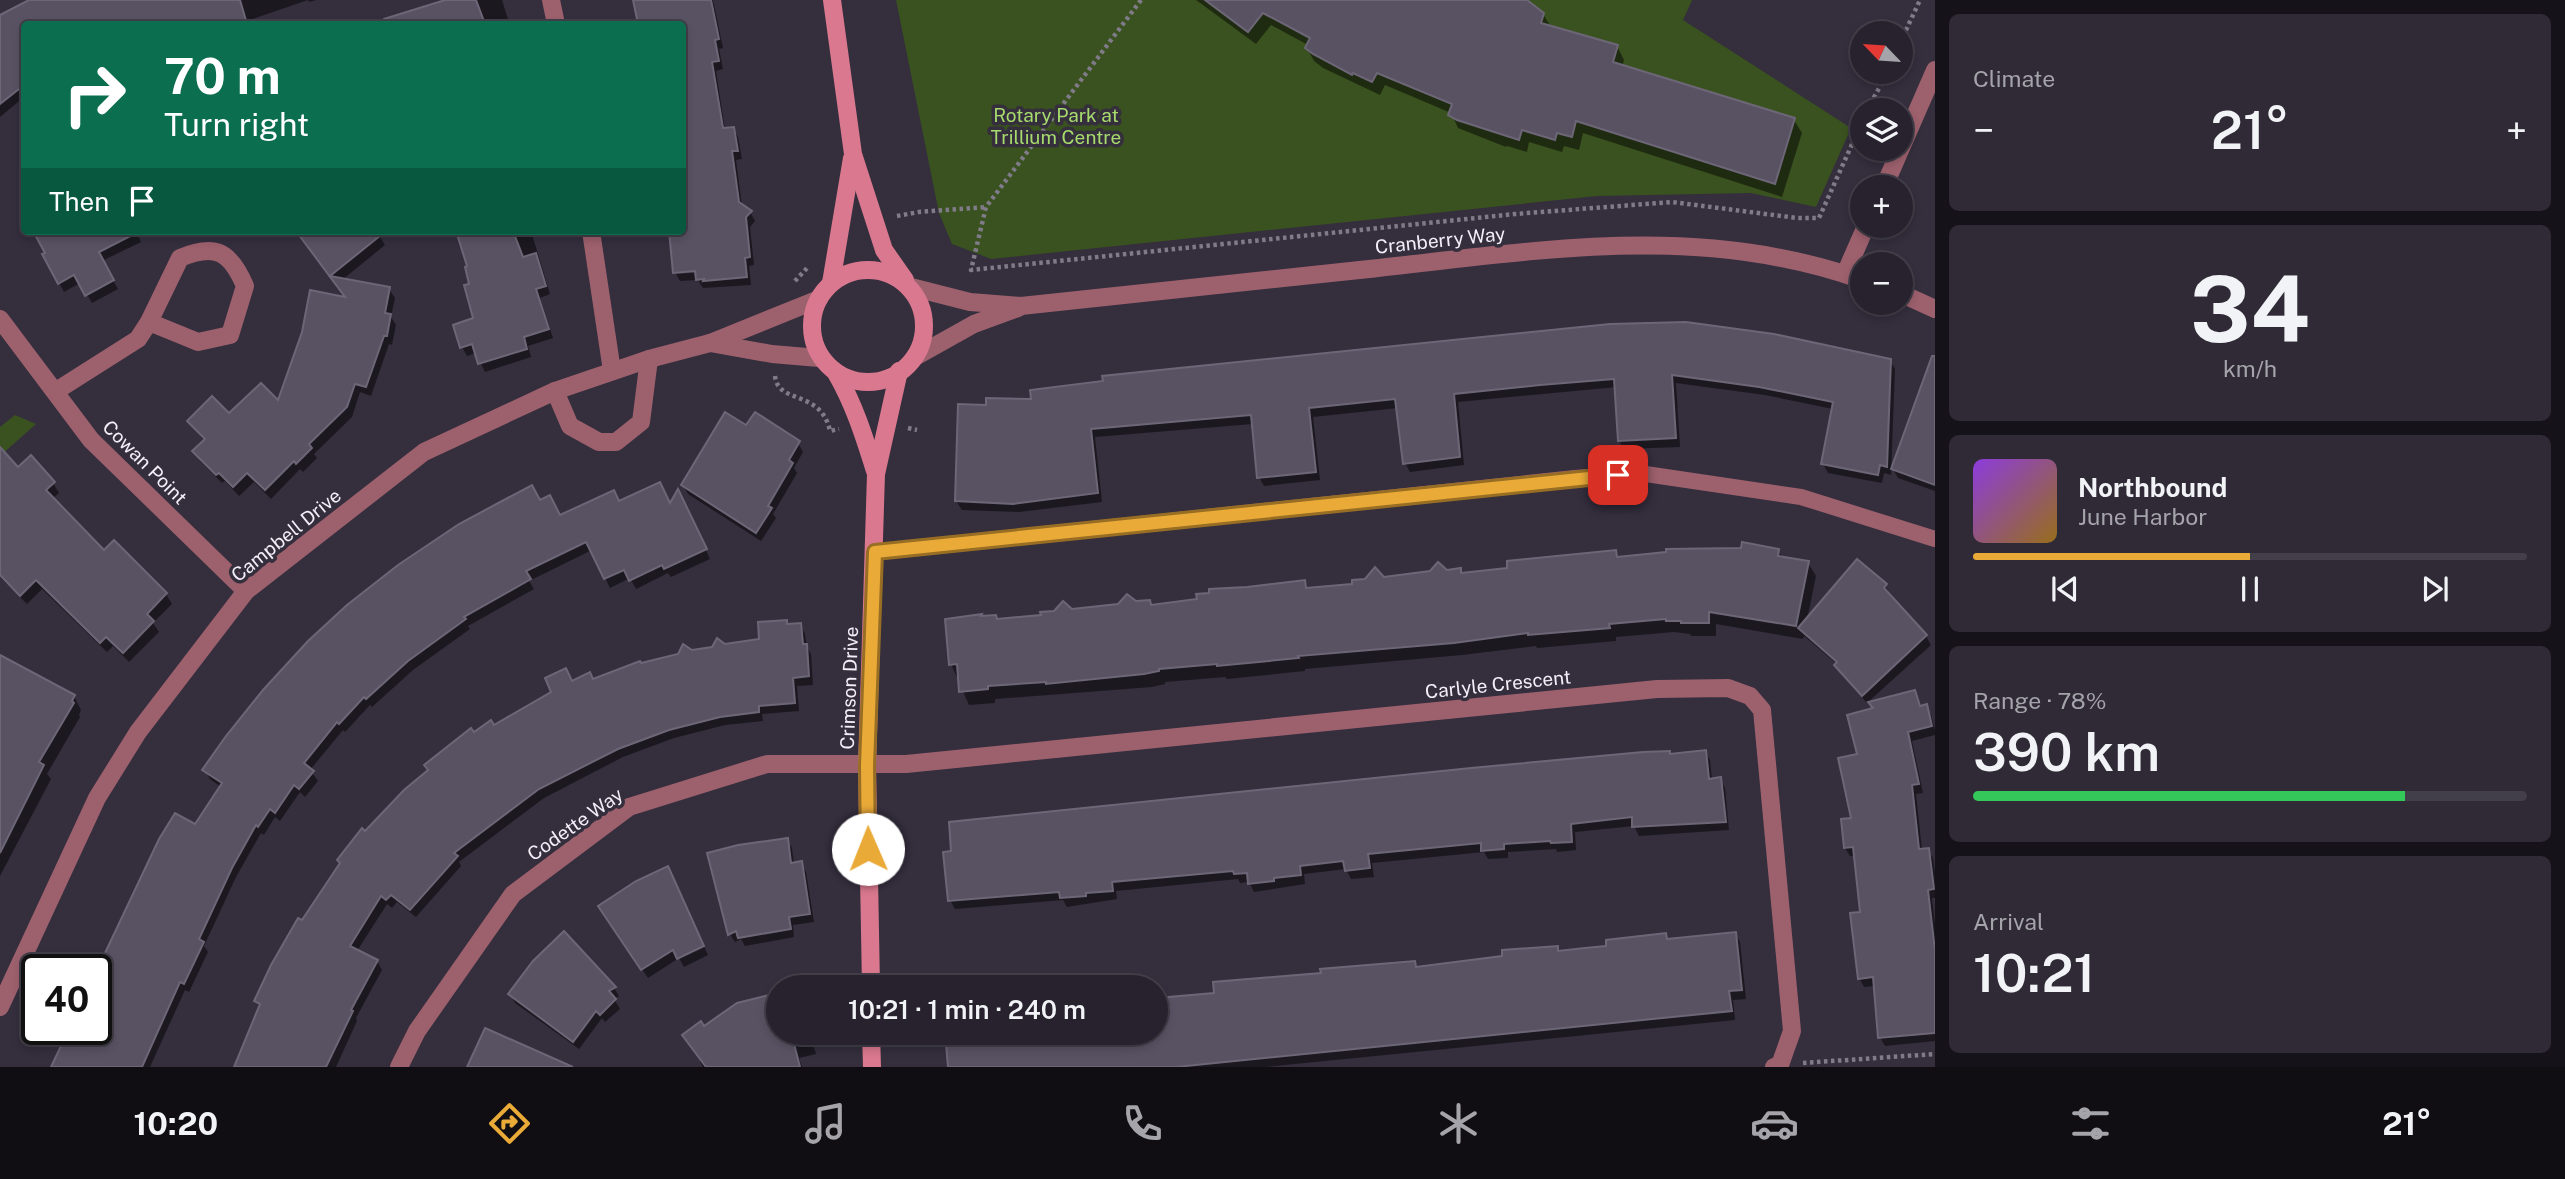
<!DOCTYPE html>
<html lang="en">
<head>
<meta charset="utf-8">
<style>
  :root { --surface:#27222e; --page:#2f2a36; --text:#f1f3f6; --muted:#a4a4aa; --line:#433f4a; --accent:#eaaa38 }
  body { margin:0; font-family:"Public Sans",sans-serif; background:var(--page); color:var(--text); height:100vh; display:flex; flex-direction:column; font-size:26px; white-space:nowrap }
  * { box-sizing:border-box; margin:0 }
  p { font-size:23px; color:var(--muted) }
  .icon { flex:none; width:38px; height:38px; fill:none; stroke:currentColor; stroke-width:2; stroke-linecap:round; stroke-linejoin:round }
  .map { position:relative; flex:1; overflow:hidden }
  .drawer { display:flex; flex-direction:column; gap:14px; padding:14px; background:#151319; width:630px }
  .drawer>* { flex:none }
  .hud { position:absolute; left:21px; top:21px; width:665px; height:214px; border-radius:7px; box-shadow:0 4px 10px #0003,0 0 0 2px var(--line); background:#0b6e4f; color:#fff; overflow:hidden }
  .needle { width:46px; rotate:295deg }
  .tools { position:absolute; left:1850px; top:21px; display:grid; gap:14px }
  .tools a { display:grid; place-items:center; width:63px; height:63px; border-radius:50%; background:var(--surface); box-shadow:0 4px 10px #0003,0 0 0 2px var(--line); font-size:35px }
  .speed { position:absolute; left:21px; top:954px; display:flex; gap:14px; font-size:35px; font-weight:700; text-align:center }
  .speed>* { display:grid; place-content:center; width:91px; height:91px; border-radius:50%; background:var(--surface); box-shadow:0 4px 10px #0003,0 0 0 2px var(--line); line-height:1 }
  .speed .limit { border:4px solid #111; border-radius:10px; background:#fff; color:#111 }
  .pin { position:absolute; display:grid; place-items:center; width:60px; height:60px; color:#fff; margin:-30px; border-radius:14px; box-shadow:0 4px 10px #0006 }
  .me { position:absolute; width:77px; margin:-38px; rotate:359deg; stroke-linejoin:round; filter:drop-shadow(0 0 5px #0008) }
  .turn { display:flex; align-items:center; gap:24px; height:147px; padding:0 28px; font-size:32px }
  .turn .icon { width:91px; height:91px; stroke-width:2.5 }
  .turn b { display:block; font-size:49px; line-height:60px }
  .then { display:flex; align-items:center; height:66px; padding:0 28px; background:#0003; gap:14px; font-size:26px }
  .big { font-size:52px; font-weight:600; line-height:1.1 }
  .drawer .tile { flex:1; display:flex; flex-direction:column; justify-content:center; gap:10px; min-width:0; padding:0 24px; border-radius:10px; background:var(--page) }
  .drawer .dial { align-items:center; gap:0 }
  .dial b { font-size:91px; line-height:1 }
  .song { display:flex; align-items:center; gap:21px }
  .cover { width:84px; height:84px; border-radius:10px; background:linear-gradient(135deg,hsl(270 70% 55%),hsl(40 70% 35%)) }
  .played { height:7px; border-radius:4px; background:linear-gradient(90deg,var(--accent) 50%,var(--line) 50%) }
  .keys { display:flex; justify-content:space-around; direction:ltr }
  .heat { display:flex; justify-content:space-between; align-items:center; font-size:38px; direction:ltr }
  .charge { height:10px; border-radius:5px; background:linear-gradient(90deg,#34c759 78%,var(--line) 0) }
  .trip { position:absolute; left:766px; top:975px; width:402px; height:70px; border-radius:35px; background:var(--surface); box-shadow:0 4px 10px #0003,0 0 0 2px var(--line); font-weight:600; line-height:70px; text-align:center }
  .dock { display:flex; height:112px; justify-content:space-around; align-items:center; background:#100e12; color:var(--muted) }
  .dock .icon { width:49px; height:49px }
  .dock .selected { color:var(--accent) }
  .dock b { font-size:32px; color:var(--text) }
  main { display:flex; flex:1; min-height:0 }
  .map>svg:first-child { display:block }
</style>
</head>
<body>
<main>
<div class="map">
<svg width="1935" height="1067" viewBox="0 0 1935 1067">
  <rect width="100%" height="100%" fill="#342e3d"/>
  <g fill="#3a521f">
    <polygon points="896,0 1692,0 1683,20 1851,128 1816,207 1751,193 1597,196 991,259 952,244 939,213"/>
    <polygon points="15,415 36,424 0,456 0,427"/>
  </g>
  <g fill="#0007" fill-rule="evenodd">
    <polygon points="31,0 317,0 309,2 308,0 247,21 248,24 24,24 24,97 0,117 0,17"/>
    <polygon points="447,0 502,0 508,19 501,22 502,24 424,24 419,10"/>
    <path d="M634 0H713L723 48 719 49 723 69 716 71 725 130 733 128 738 137 742 159 736 160 742 206 750 212 755 221 750 227 754 265 749 266 751 285 703 288 698 280 680 281 675 272 671 231H682V24H638ZM704 269V272L676 274V271Z"/>
    <polygon points="1196,0 1524,0 1543,14 1551,27 1617,46 1624,60 1622,67 1794,120 1802,133 1782,197 1583,133 1579,150 1564,146 1562,152 1529,142 1527,152 1507,146 1506,147 1458,128 1451,113 1385,85 1380,95 1323,68 1314,61 1307,48 1308,45 1271,25 1256,44"/>
    <polygon points="45,231 136,231 141,242 102,261 118,289 92,303 80,283 64,292 44,255 47,253"/>
    <polygon points="288,231 376,231 385,245 342,280 389,289 395,298 391,317 396,325 392,345 389,344 371,396 360,392 352,417 314,454 317,458 303,472 300,469 271,499 254,482 239,496 225,481 222,483 200,461 195,451 205,441 189,422 229,415 278,403 347,299 298,232 294,236"/>
    <polygon points="458,231 541,231 532,234 550,294 540,298 553,338 528,346 531,357 485,372 476,353 467,356 462,347 476,320 470,268"/>
    <polygon points="1890,361 1895,369 1891,475 1884,473 1882,483 1828,473 1823,464 1833,409 1765,395 1676,383 1680,447 1624,449 1619,441 1617,387 1458,402 1464,465 1410,472 1405,463 1398,408 1313,417 1320,480 1264,486 1259,477 1253,424 1095,437 1102,502 1019,512 962,510 956,501 987,407 1033,401"/>
    <polygon points="1935,373 1935,491 1898,478 1893,469"/>
    <polygon points="747,427 798,443 803,452 794,468 797,473 773,514 776,518 761,541 688,494 683,485"/>
    <polygon points="0,466 18,469 53,483 59,493 52,499 104,553 166,594 172,604 153,623 159,632 129,662 113,646 107,652 42,589 27,604 0,577"/>
    <polygon points="683,500 710,559 671,577 668,573 636,589 630,578 610,588 592,550 529,581 534,589 468,626 470,629 413,670 372,707 370,705 345,732 343,730 310,770 318,781 305,797 300,792 280,821 275,817 264,835 261,833 236,877 204,946 208,952 189,992 185,990 150,1067 54,1067 72,1029 96,1029 196,827 221,787 210,779 205,770 540,502 560,517 619,503 670,506"/>
    <polygon points="1778,551 1783,558 1808,563 1816,576 1807,620 1885,586 1890,594 1889,596 1926,636 1931,645 1867,703 1841,674 1837,664 1804,636 1803,639 1716,624 1716,636 1691,636 1690,634 1674,632 1616,637 1616,641 1537,648 1536,646 1462,655 1305,669 1305,671 1227,679 1225,677 1165,682 1165,684 1152,687 995,699 995,703 969,705 951,664 997,621 1150,602 1152,607 1304,582 1308,590 1460,570 1462,574 1509,570 1616,552 1619,558"/>
    <polygon points="786,622 788,626 800,625 805,634 807,647 811,654 813,685 797,686 799,711 762,714 763,721 725,725 674,738 623,757 544,798 459,862 461,866 416,917 397,902 392,908 387,904 357,951 377,961 382,970 356,1018 357,1021 336,1067 235,1067 260,1008 256,1001 303,923 365,833 473,735 493,727 572,682 593,681 691,651 761,641"/>
    <polygon points="0,657 74,696 81,710 79,715 80,717 47,774 51,779 0,876"/>
    <polygon points="1915,692 1922,708 1926,706 1931,715 1935,730 1935,735 1912,741 1923,793 1916,794 1922,850 1928,850 1933,858 1935,873 1935,898 1932,898 1935,925 1935,1041 1885,1046 1880,1037 1875,986 1864,987 1859,978 1862,914 1855,856 1850,856 1845,848 1853,819 1859,755 1874,710"/>
    <polygon points="1705,752 1710,760 1712,780 1720,779 1725,788 1729,830 1639,836 1634,826 1575,832 1576,850 1557,852 1556,849 1508,852 1508,858 1488,859 1484,852 1372,863 1374,877 1351,879 1346,869 1304,874 1305,884 1254,892 1249,882 1240,883 1238,879 1116,891 1117,899 1067,907 1063,900 955,909 950,900 1671,756"/>
    <polygon points="787,840 792,848 794,864 801,863 806,872 814,922 793,925 794,937 745,946 741,939 735,942 730,934"/>
    <polygon points="672,877 708,955 684,967 679,958 648,978 605,915"/>
    <polygon points="1735,933 1740,942 1746,999 1733,1000 1735,1020 1266,1067 950,1067 1157,1032 1157,1000 1216,994 1323,974 1414,962 1417,968 1504,958 1557,948 1560,953 1608,947 1665,935 1668,940"/>
    <polygon points="614,988 619,996 614,999 620,1009 605,1022 602,1018 579,1049 515,1003 510,994"/>
    <polygon points="779,1032 809,1032 816,1054 799,1058 802,1067 703,1067 700,1062"/>
  </g>
  <g fill="#595263" stroke="#6c6677" stroke-width="2">
    <polygon points="29,0 240,0 247,24 24,24 24,85 0,104 0,15"/>
    <polygon points="445,0 476,0 485,24 385,24 384,19"/>
    <polygon points="633,0 711,0 719,39 715,40 719,61 712,62 723,128 734,127 738,151 732,151 739,202 752,211 746,217 750,257 745,258 747,277 703,281 704,279 696,280 695,271 673,273 669,231 682,231 682,24 638,24"/>
    <polygon points="1205,0 1527,0 1544,13 1541,23 1618,45 1613,62 1795,118 1775,184 1576,121 1572,137 1557,133 1555,140 1522,130 1519,140 1457,120 1448,115 1452,104 1377,73 1372,82 1353,73 1352,75 1313,54 1305,48 1310,38 1263,13 1248,32"/>
    <polygon points="33,231 140,231 99,252 114,280 85,296 74,275 58,284 42,254 45,253"/>
    <polygon points="296,231 386,231 330,276 390,287 385,313 391,314 387,336 384,336 366,387 355,384 347,407 309,444 312,448 296,464 294,461 265,490 247,473 233,487 219,473 216,475 192,451 205,439 187,421 212,396 229,413 261,383 278,400 302,332 310,290 345,297"/>
    <polygon points="456,231 513,231 523,257 536,253 546,286 536,289 549,329 524,337 527,349 478,364 472,344 460,348 453,325 473,318 464,285 469,284 465,267 467,266"/>
    <polygon points="1686,322 1774,334 1891,359 1887,467 1880,465 1878,475 1821,464 1833,402 1759,387 1672,375 1676,438 1618,441 1614,379 1540,385 1454,394 1460,457 1403,464 1395,399 1309,408 1316,472 1257,478 1251,415 1091,429 1098,493 1013,504 955,501 958,404 986,405 986,398 1031,399 1030,390 1103,381 1102,376 1610,324"/>
    <polygon points="1932,356 1935,356 1935,485 1891,469"/>
    <polygon points="725,412 746,425 755,412 800,441 789,460 793,463 768,506 772,508 756,533 681,485"/>
    <polygon points="0,447 18,467 31,455 55,482 46,490 104,550 114,540 167,593 147,614 154,621 123,653 106,637 100,643 36,580 20,596 0,575"/>
    <polygon points="660,482 670,503 678,489 707,549 664,569 662,565 629,581 624,570 604,579 586,542 526,571 531,579 464,617 466,619 408,661 366,699 364,697 339,724 337,722 304,763 314,771 299,789 294,785 275,813 270,809 258,827 256,825 232,868 199,939 204,942 184,984 180,982 142,1067 51,1067 69,1029 96,1029 96,972 159,839 175,813 195,824 222,783 202,770 226,736 263,690 308,641 347,605 398,565 459,524 532,485 540,500 550,495 560,515 614,490 619,501"/>
    <polygon points="1742,542 1779,549 1778,556 1809,561 1796,626 1709,612 1709,623 1681,623 1681,621 1666,621 1666,619 1609,624 1610,628 1528,635 1528,633 1454,643 1298,656 1299,658 1217,666 1217,664 1159,669 1159,671 1144,674 1046,684 1046,682 988,686 988,689 959,692 957,664 949,665 945,619 982,614 981,616 996,615 997,619 1041,615 1040,612 1054,611 1063,601 1072,609 1118,604 1127,594 1136,601 1150,600 1151,605 1197,599 1196,594 1209,593 1209,589 1247,587 1305,580 1306,588 1352,584 1352,580 1365,579 1375,567 1384,577 1430,571 1438,562 1447,570 1461,568 1461,573 1507,568 1507,561 1616,550 1617,557 1666,552 1666,549 1741,548"/>
    <polygon points="1857,559 1887,584 1884,588 1927,635 1862,696 1834,665 1837,662 1798,628"/>
    <polygon points="787,620 787,624 801,623 803,644 807,644 809,676 793,678 795,703 759,706 759,712 720,717 669,730 618,749 539,789 454,853 458,856 410,910 391,895 386,900 381,896 350,946 378,960 351,1010 353,1011 326,1067 234,1067 260,1004 254,1001 271,965 298,918 302,920 340,863 337,860 362,828 365,831 404,790 428,770 424,765 471,728 474,732 491,720 494,725 551,692 545,678 566,668 572,681 590,672 593,679 640,661 641,663 678,654 683,644 692,650 712,647 717,638 725,644 759,639 758,622"/>
    <polygon points="0,655 75,695 72,701 74,703 39,762 44,765 0,853"/>
    <polygon points="1915,690 1920,706 1927,704 1932,726 1908,732 1919,784 1912,785 1919,849 1929,848 1934,889 1928,890 1935,951 1935,1033 1878,1038 1873,977 1858,979 1850,913 1860,912 1853,847 1844,848 1841,819 1851,818 1838,758 1857,754 1847,715 1873,708 1868,702"/>
    <polygon points="1706,750 1709,779 1721,777 1726,822 1632,827 1632,817 1571,824 1572,842 1551,843 1550,841 1504,844 1504,849 1481,851 1481,843 1368,854 1370,868 1345,871 1343,861 1300,866 1301,875 1274,878 1274,881 1248,884 1247,873 1234,874 1233,871 1112,882 1113,891 1086,893 1086,896 1060,898 1059,892 948,901 943,852 951,851 949,822 1471,768 1643,752 1670,751 1670,754"/>
    <polygon points="788,838 791,863 802,861 810,914 789,917 791,929 738,938 736,931 728,935 707,853 738,845"/>
    <polygon points="668,866 704,946 677,959 673,950 641,970 598,906 636,881"/>
    <polygon points="564,931 616,987 609,991 616,999 600,1015 596,1011 573,1042 508,994 533,961"/>
    <polygon points="1736,932 1742,990 1729,991 1732,1011 1176,1067 948,1067 945,1032 1160,1032 1157,998 1214,993 1213,982 1321,973 1320,969 1415,961 1416,967 1502,956 1502,950 1558,946 1558,951 1585,948 1606,946 1606,940 1666,933 1667,939"/>
    <polygon points="773,994 775,999 779,998 779,1032 791,1032 800,1067 706,1067 682,1035 701,1021 704,1026 737,1003"/>
    <polygon points="485,1028 573,1067 467,1067"/>
  </g>
  <g fill="none" stroke-linecap="round" stroke-linejoin="round">
    <g stroke="#807b88" stroke-width="4.5" stroke-dasharray="3.5 3.5" stroke-linecap="butt">
      <polyline points="1141,0 986,207 971,270 1515,214 1672,202 1797,218 1819,218 1862,122"/>
      <polyline points="1900,43 1920,0"/>
      <polyline points="1867,110 1888,72"/>
      <polyline points="897,216 919,212 986,207"/>
      <polyline points="795,281 808,267"/>
      <path d="M775 376C778 405 821 389 830 431L839 429"/>
      <polyline points="908,428 917,430"/>
      <polyline points="1803,1063 1935,1054"/>
    </g>
    <polyline stroke="#9d606d" stroke-width="16" points="875,552 1575,478 1639,473 1801,497 1935,539"/>
    <g stroke="#9d606d" stroke-width="18">
      <polyline points="551,0 556,24"/>
      <polyline points="1884,187 1935,70"/>
      <polyline points="591,231 612,371"/>
      <polyline points="1845,274 1866,226"/>
      <path d="M911 287 970 302 1021 306C1137 294 1253 282 1369 269 1535 251 1700 222 1862 280"/>
      <polyline points="1900,293 1935,309"/>
      <polyline points="0,319 91,440 246,591"/>
      <polyline points="710,343 772,354 819,358"/>
      <polyline points="915,357 974,324 1018,308"/>
      <path d="M56 391 138 339 149 322 180 258C215 243 230 251 245 286L230 335 198 342 149 322"/>
      <polyline points="555,391 570,426 599,442 616,442 641,422 649,359"/>
      <polyline points="0,1007 97,798 138,732 246,591 424,452 555,391 649,359 710,343 819,299"/>
      <polyline points="399,1067 417,1031 513,894 629,807 767,764 906,764 1657,689 1728,688 1750,696 1762,710 1792,1031 1780,1065 1774,1067"/>
    </g>
    <g stroke="#d9788e" stroke-width="18">
      <polyline points="832,0 853,154 884,250 905,280"/>
      <circle cx="868" cy="326" r="56"/>
      <polyline points="831,283 852,158"/>
      <path d="M836 373C854 404 864 436 875 471"/>
      <polyline points="871,987 867,766 876,474 899,371"/>
      <polyline points="871,1032 872,1067"/>
    </g>
  </g>
  <g fill="none" stroke-linecap="round" stroke-linejoin="round">
    <defs>
      <polyline id="route" points="868,849 867,766 875,552 1618,475"/>
    </defs>
    <use href="#route" stroke="#986e24" stroke-width="18"/>
    <use href="#route" stroke="#eaaa38" stroke-width="12"/>
  </g>
  <g text-anchor="middle" stroke-width="7" stroke-linejoin="round" paint-order="stroke">
    <g font-size="19" fill="#a7dc6d" stroke="#342e3d">
      <text x="1056" y="122">Rotary Park at<tspan x="1056" dy="22">Trillium Centre</tspan></text>
    </g>
    <g font-size="19" fill="#f3eff9" stroke="#342e3d">
      <text transform="translate(1440 240) rotate(-6)" y="7">Cranberry Way</text>
      <text transform="translate(145 462) rotate(45)" y="7">Cowan Point</text>
      <text transform="translate(286 535) rotate(-39)" y="7">Campbell Drive</text>
      <text transform="translate(1498 684) rotate(-6)" y="7">Carlyle Crescent</text>
      <text transform="translate(849 688) rotate(-88)" y="7">Crimson Drive</text>
      <text transform="translate(575 824) rotate(-35)" y="7">Codette Way</text>
    </g>
  </g>
</svg>
<div class="tools">
<a><svg class="needle" viewBox="-14 -14 28 28"><path d="M0-13l5 13h-10z" fill="#e53935"/><path d="M0 13l5-13h-10z" fill="#a4a4aa"/></svg></a>
<a><svg class="icon" aria-label="layers" viewBox="0 0 24 24"><path d="M12 4l9 5-9 5-9-5zM3 14l9 5 9-5"/></svg></a>
<a>+</a>
<a>−</a>
</div>
<div class="speed"><div class="limit">40</div></div>
<div class="pin" style="left:1618px;top:475px;background:#d93025"><svg class="icon" aria-label="arrive" viewBox="0 0 24 24"><path d="M6 21V4h12l-3 4 3 4H6"/></svg></div>
<svg class="me" style="left:868px;top:849px" viewBox="-20 -20 40 40"><circle r="19" fill="#fff"/><path d="M0-13L10 11 0 6-10 11z" fill="#eaaa38"/></svg>
<div class="trip">10:21 · 1 min · 240 m</div>
<div class="hud">
<div class="turn"><svg class="icon" aria-label="right" viewBox="0 0 24 24"><path d="M7 20v-9h11M14 6l5 5-5 5"/></svg><div><b>70 m</b>Turn right</div></div>
<div class="then">Then<svg class="icon" aria-label="arrive" viewBox="0 0 24 24"><path d="M6 21V4h12l-3 4 3 4H6"/></svg></div>
</div>
</div>
<section class="drawer">
<div class="tile"><p>Climate</p>
<div class="heat"><a>−</a><b class="big">21°</b><a>+</a></div>
</div>
<div class="tile dial"><b>34</b><p>km/h</p></div>
<div class="tile">
<div class="song"><i class="cover"></i><div><b>Northbound</b><p>June Harbor</p></div></div>
<div class="played"></div>
<div class="keys"><svg class="icon" aria-label="previous" viewBox="0 0 24 24"><path d="M18 5L8 12l10 7zM5 5v14"/></svg><svg class="icon" aria-label="pause" viewBox="0 0 24 24"><path d="M8 5v14M16 5v14"/></svg><svg class="icon" aria-label="next" viewBox="0 0 24 24"><path d="M6 5l10 7-10 7zM19 5v14"/></svg></div>
</div>
<div class="tile"><p>Range · 78%</p><b class="big">390 km</b><div class="charge"></div></div>
<div class="tile"><p>Arrival</p><b class="big">10:21</b></div>
</section>
</main>
<nav class="dock">
<b>10:20</b>
<svg class="icon selected" aria-label="directions" viewBox="0 0 24 24"><path d="M12 3l9 9-9 9-9-9zM9 14v-3h6M13 9l2 2-2 2"/></svg>
<svg class="icon" aria-label="music" viewBox="0 0 24 24"><path d="M9 18V5l10-2v13"/><circle cx="6" cy="18" r="3"/><circle cx="16" cy="16" r="3"/></svg>
<svg class="icon" aria-label="phone" viewBox="0 0 24 24"><path d="M5 4h4l2 5-3 2q2 4 5 5l2-3 5 2v4C11 20 4 13 5 4z"/></svg>
<svg class="icon" aria-label="climate" viewBox="0 0 24 24"><path d="M12 3v18M4 7l16 10M4 17L20 7"/></svg>
<svg class="icon" aria-label="car" viewBox="0 0 24 24"><path d="M5 17H2v-5l4-1 3-4h7l3 4 3 1v5h-3M9 17h6M6 11h13"/><circle cx="7" cy="17" r="2"/><circle cx="17" cy="17" r="2"/></svg>
<svg class="icon" aria-label="filters" viewBox="0 0 24 24"><path d="M4 7h16M4 17h16"/><circle cx="9" cy="7" r="2"/><circle cx="15" cy="17" r="2"/></svg>
<b>21°</b>
</nav>
</body>
</html>
